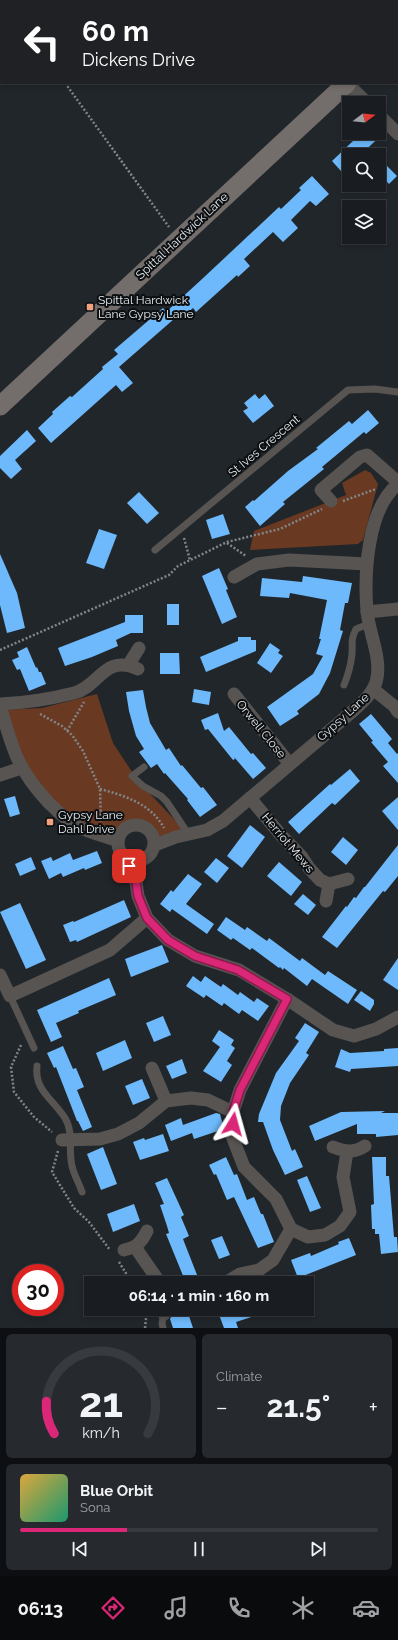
<!DOCTYPE html>
<html lang="en">
<head>
<meta charset="utf-8">
<style>
  :root { --surface:#191c20; --page:#26292d; --text:#f1f3f6; --muted:#9fa1a5; --line:#373a3e; --accent:#db2777 }
  body { margin:0; font-family:Raleway,sans-serif; background:var(--page); color:var(--text); height:100vh; display:flex; flex-direction:column; font-size:15px; white-space:nowrap }
  * { box-sizing:border-box; margin:0 }
  p { font-size:13px; color:var(--muted) }
  .icon { flex:none; width:22px; height:22px; fill:none; stroke:currentColor; stroke-width:2; stroke-linecap:round; stroke-linejoin:round }
  .map { position:relative; height:1328px; overflow:hidden }
  .side { display:flex; flex-direction:column; gap:6px; padding:6px; background:#0e0f12; flex:1 }
  .side>* { flex:none }
  .top-card { position:absolute; left:0px; top:0px; width:398px; height:84px; box-shadow:0 2px 6px #0003,0 0 0 1px var(--line); background:#202124; color:#fff; overflow:hidden }
  .needle { width:26px; rotate:74deg }
  .controls { position:absolute; left:342px; top:96px; display:grid; gap:8px }
  .controls a { display:grid; place-items:center; width:44px; height:44px; border-radius:0px; background:var(--surface); box-shadow:0 2px 6px #0003,0 0 0 1px var(--line); font-size:20px }
  .speed { position:absolute; left:12px; top:1264px; display:flex; gap:8px; font-size:20px; font-weight:700; text-align:center }
  .speed>* { display:grid; place-content:center; width:52px; height:52px; border-radius:50%; background:var(--surface); box-shadow:0 2px 6px #0003,0 0 0 1px var(--line); line-height:1 }
  .speed .limit { border:6px solid #d22; background:#fff; color:#111 }
  .pin { position:absolute; display:grid; place-items:center; width:34px; height:34px; color:#fff; margin:-17px; border-radius:8px; box-shadow:0 2px 6px #0006 }
  .me { position:absolute; width:44px; margin:-22px; rotate:8deg; stroke-linejoin:round; filter:drop-shadow(0 0 3px #0008) }
  .turn { display:flex; align-items:center; gap:14px; height:84px; padding:0 16px; font-size:18px }
  .turn .icon { width:52px; height:52px; stroke-width:2.5 }
  .turn b { display:block; font-size:28px; line-height:34px }
  .big { font-size:30px; font-weight:700; line-height:1.1 }
  .side .widget { flex:1; display:flex; flex-direction:column; justify-content:center; gap:6px; min-width:0; padding:0 14px; border-radius:6px; background:var(--page) }
  .side .dial { align-items:center; gap:0 }
  .dial svg { height:104px; overflow:visible; fill:none; stroke:var(--line); stroke-width:7; stroke-linecap:round; text-anchor:middle }
  .dial text { fill:var(--text); stroke:none }
  .song { display:flex; align-items:center; gap:12px }
  .cover { width:48px; height:48px; border-radius:6px; background:linear-gradient(135deg,hsl(40 70% 55%),hsl(160 70% 35%)) }
  .played { height:4px; border-radius:2px; background:linear-gradient(90deg,var(--accent) 30%,var(--line) 30%) }
  .keys { display:flex; justify-content:space-around; direction:ltr }
  .heat { display:flex; justify-content:space-between; align-items:center; font-size:22px; direction:ltr }
  .side .tiles { flex:1; display:grid; gap:6px; grid-template-columns:1fr 1fr }
  .widget:last-child { grid-column:span 2 }
  .trip { position:absolute; left:84px; top:1276px; width:230px; height:40px; border-radius:0px; background:var(--surface); box-shadow:0 2px 6px #0003,0 0 0 1px var(--line); font-weight:700; line-height:40px; text-align:center }
  .dock { display:flex; height:64px; justify-content:space-around; align-items:center; background:#0a0b0d; color:var(--muted) }
  .dock .icon { width:28px; height:28px }
  .dock .active { color:var(--accent) }
  .dock b { font-size:18px; color:var(--text) }
  .map>svg:first-child { display:block }
</style>
</head>
<body>
<div class="map">
<svg width="398" height="1328" viewBox="0 0 398 1328">
  <rect width="100%" height="100%" fill="#21262a"/>
  <g fill="#693921">
    <polygon points="365,470 371,473 378,484 363,540 358,544 250,550 254,531 346,495 342,483"/>
    <path d="M97 694 113 743 138 781 189 835 155 840C150 822 128 819 119 836L79 827 33 784 1 710 42 708Z"/>
  </g>
  <g fill="#6db9fb">
    <polygon points="360,133 384,133 360,155 349,155 349,180 332,161 353,141 352,140"/>
    <polygon points="385,164 397,176 389,184 379,173 379,170"/>
    <polygon points="312,176 329,194 316,206 310,201 291,220 298,228 283,242 273,232 244,259 250,266 238,277 237,275 196,312 193,308 185,315 182,312 119,367 133,383 122,392 116,385 51,443 38,428 53,414 52,412 70,396 72,397 103,369 102,367 118,354 114,350 163,308 166,312 201,280 279,207 281,209 301,190 299,188"/>
    <polygon points="255,394 259,399 265,394 274,406 253,423 243,411 248,408 244,403"/>
    <polygon points="368,410 379,423 366,434 364,432 322,467 324,469 283,502 285,504 260,526 245,507 253,500 254,501 288,471 318,449 316,448 349,421 352,424"/>
    <polygon points="27,430 36,441 15,460 22,469 11,479 0,468 0,456"/>
    <polygon points="139,492 159,513 147,524 127,503"/>
    <polygon points="223,514 230,534 212,539 206,520"/>
    <polygon points="99,529 117,535 104,569 86,563"/>
    <polygon points="0,554 17,593 25,628 7,633 0,605"/>
    <polygon points="219,568 228,589 226,590 237,617 222,624 202,576"/>
    <polygon points="303,576 352,583 348,603 345,603 340,630 343,631 330,673 319,694 297,711 299,714 280,726 267,707 313,674 323,656 316,654 321,639 319,639 327,600 290,593 289,598 260,596 262,578 302,582"/>
    <rect x="167" y="604" width="12" height="21"/>
    <polygon points="125,615 143,615 143,633 131,633 116,640 118,646 92,657 65,666 58,648 125,622"/>
    <polygon points="238,637 251,637 251,640 256,640 256,651 206,672 200,657 238,641"/>
    <polygon points="270,643 280,650 278,653 283,656 271,673 257,663"/>
    <polygon points="27,647 36,668 37,667 39,672 41,672 46,684 29,691 20,669 17,670 12,660 19,657 17,652"/>
    <polygon points="160,653 179,653 180,674 160,674"/>
    <polygon points="194,689 211,692 209,705 192,702"/>
    <polygon points="143,690 146,707 150,723 166,750 169,748 181,766 182,765 201,788 203,787 217,805 200,817 187,800 188,799 165,773 164,774 157,764 151,768 139,752 144,749 136,736 129,711 126,692"/>
    <polygon points="218,713 224,731 229,727 251,754 253,753 266,768 253,779 234,757 235,759 233,760 208,729 205,730 201,720"/>
    <polygon points="371,714 392,739 388,743 397,754 398,753 398,783 383,766 388,762 371,742 373,741 359,724"/>
    <polygon points="350,769 360,781 335,805 332,803 299,834 288,822 330,784 331,785"/>
    <polygon points="15,796 20,814 10,817 4,799"/>
    <polygon points="398,797 398,830 382,811"/>
    <polygon points="250,825 265,837 242,868 227,856"/>
    <polygon points="343,837 358,850 346,865 331,852"/>
    <polygon points="398,845 398,876 385,892 383,891 337,948 322,937 346,906 347,907 354,897 356,898 364,887 365,887"/>
    <polygon points="97,851 102,863 85,870 84,868 63,877 61,873 49,879 41,861 51,857 53,861 70,853 73,860"/>
    <polygon points="31,857 36,869 20,876 15,864"/>
    <polygon points="216,858 229,868 217,883 204,872"/>
    <polygon points="279,862 302,882 291,896 267,876"/>
    <polygon points="188,874 202,884 186,904 214,924 207,934 172,909 170,912 160,904 171,890 173,892"/>
    <polygon points="303,894 316,905 308,915 294,904"/>
    <polygon points="124,900 131,917 77,942 76,940 70,942 63,925 73,921 74,922"/>
    <polygon points="20,903 46,960 26,969 0,912"/>
    <polygon points="226,917 245,930 247,927 267,941 269,938 300,961 302,958 325,975 328,971 357,990 348,1004 312,979 307,986 284,968 283,970 280,967 279,968 252,948 250,950 233,938 231,940 217,930"/>
    <polygon points="162,945 169,962 131,977 125,959"/>
    <polygon points="398,958 398,990 383,980"/>
    <polygon points="193,976 201,982 205,976 221,987 223,984 238,995 240,992 254,1002 257,998 269,1006 258,1021 242,1010 239,1014 224,1003 222,1006 206,995 204,998 186,986"/>
    <polygon points="109,978 116,995 78,1011 79,1013 56,1023 62,1037 51,1042 37,1010"/>
    <polygon points="361,991 374,1000 374,1004 370,1011 354,1000"/>
    <polygon points="163,1016 171,1035 154,1042 146,1023"/>
    <polygon points="305,1023 319,1032 306,1053 309,1055 290,1083 281,1106 280,1120 292,1151 295,1149 303,1167 285,1175 273,1150 263,1122 258,1122 259,1114 276,1073 299,1041 295,1038"/>
    <polygon points="219,1030 234,1040 231,1045 235,1048 227,1061 232,1065 221,1082 203,1071 220,1047 212,1041"/>
    <polygon points="125,1040 132,1058 103,1071 96,1053"/>
    <polygon points="63,1046 73,1069 76,1068 84,1087 77,1090 92,1127 83,1131 78,1121 77,1121 56,1067 54,1068 47,1053"/>
    <polygon points="398,1048 398,1066 351,1069 350,1072 335,1067 341,1049 350,1053 384,1051 384,1049"/>
    <polygon points="182,1059 187,1073 172,1079 166,1066"/>
    <polygon points="142,1079 150,1098 133,1105 125,1086"/>
    <polygon points="385,1111 381,1113 398,1113 398,1135 376,1137 376,1134 357,1134 357,1124 315,1141 309,1126 341,1112"/>
    <polygon points="216,1113 220,1114 224,1129 194,1139 192,1133 171,1141 165,1125 181,1118 183,1125"/>
    <polygon points="163,1134 169,1151 140,1160 133,1142 144,1138 145,1140"/>
    <polygon points="103,1147 117,1184 101,1190 87,1154"/>
    <polygon points="226,1157 234,1175 237,1174 247,1200 254,1197 261,1214 263,1214 274,1242 258,1248 234,1197 227,1200 216,1174 214,1175 209,1165"/>
    <polygon points="372,1157 386,1157 386,1176 389,1176 394,1237 397,1237 398,1252 381,1254 379,1234 375,1234 375,1229 372,1229 371,1205 374,1204"/>
    <polygon points="307,1176 321,1208 310,1212 297,1180"/>
    <polygon points="167,1178 184,1215 181,1217 189,1236 183,1239 199,1280 191,1283 186,1283 166,1234 169,1233 167,1226 160,1205 164,1204 155,1183"/>
    <polygon points="134,1204 140,1221 113,1232 107,1214"/>
    <polygon points="222,1236 230,1255 219,1259 211,1240"/>
    <polygon points="349,1238 356,1255 298,1278 291,1260 310,1253 311,1256 339,1244 338,1242"/>
    <polygon points="226,1309 269,1309 270,1311 236,1322 238,1328 224,1328 218,1312"/>
    <polygon points="187,1310 193,1328 173,1328 170,1319 172,1315"/>
  </g>
  <g fill="none" stroke-linecap="round" stroke-linejoin="round">
    <g stroke="#828689" stroke-width="2.5" stroke-dasharray="2 2" stroke-linecap="butt">
      <polyline points="5,0 5,1"/>
      <polyline points="65,83 169,227"/>
      <polyline points="343,501 376,489"/>
      <polyline points="184,538 190,560"/>
      <polyline points="227,543 246,556"/>
      <polyline points="0,650 169,575 178,566 227,542 280,529 322,509"/>
      <polyline points="40,714 62,726 72,735 83,751 100,789 101,822"/>
      <polyline points="67,731 84,702"/>
      <path d="M100 789C126 796 151 804 164 828"/>
      <polyline points="21,1045 11,1067 14,1092 34,1117 52,1132"/>
      <polyline points="58,1151 52,1172 74,1208 89,1222 110,1250"/>
      <polyline points="119,1262 132,1283"/>
      <polyline points="145,1328 147,1309"/>
    </g>
    <g stroke="#575452" stroke-width="7">
      <polyline points="155,550 348,390 375,389 398,392"/>
      <path d="M344 685C348 675 351 665 352 654 353 643 350 641 356 629L369 624"/>
      <polyline points="144,767 132,776 143,786 161,796 167,802 189,835"/>
      <polyline points="10,996 34,1048"/>
      <path d="M37 1066C34 1090 53 1099 65 1118 74 1133 68 1150 72 1166 74 1175 79 1183 82 1192"/>
      <polyline points="163,1328 162,1323 164,1314"/>
    </g>
    <g stroke="#575452" stroke-width="13">
      <polyline points="347,83 367,103"/>
      <polyline points="379,115 398,134"/>
      <polyline points="331,501 321,490 360,457 367,455 398,482"/>
      <polyline points="234,577 257,564 289,560 367,564"/>
      <polyline points="367,612 398,609"/>
      <polyline points="129,664 139,648"/>
      <polyline points="373,689 394,706 398,712"/>
      <polyline points="234,694 289,763"/>
      <path d="M0 704C24 703 50 699 74 693 100 686 104 654 138 669"/>
      <path d="M0 705C12 748 17 769 49 803 58 812 66 820 77 826 89 833 105 836 118 841"/>
      <polyline points="0,775 21,768"/>
      <polyline points="250,798 280,834 302,857 309,868 320,880 329,884 348,879"/>
      <circle cx="136" cy="843" r="18"/>
      <path d="M155 845 176 837 207 830 223 821 354 710C364 701 375 691 377 678 381 656 369 633 367 611 364 574 367 509 398 484"/>
      <polyline points="126,858 136,882 138,896 147,918 168,940 195,956 239,970 287,999 333,1030 354,1036 376,1029 398,1017"/>
      <polyline points="326,901 329,884"/>
      <polyline points="0,975 10,996 110,950 147,918"/>
      <polyline points="287,999 240,1090 233,1112 232,1136 244,1167 276,1199 291,1229 308,1237 325,1235 340,1226 350,1212 343,1177 347,1152"/>
      <polyline points="152,1068 166,1101"/>
      <polyline points="62,1140 100,1139 118,1134 139,1123 166,1101 191,1098 208,1100 233,1112"/>
      <path d="M333 1147C346 1152 354 1153 365 1146"/>
      <polyline points="135,1247 160,1283"/>
      <path d="M124 1250C137 1247 141 1243 147 1231"/>
      <polyline points="225,1283 240,1274 259,1270 273,1260 291,1229"/>
      <polyline points="164,1314 166,1309"/>
    </g>
    <g stroke="#736d6b" stroke-width="19">
      <polyline points="397,37 398,36"/>
      <polyline points="0,406 347,83"/>
    </g>
  </g>
  <g fill="none" stroke-linecap="round" stroke-linejoin="round">
    <defs>
      <polyline id="route" points="129,866 136,882 138,896 147,918 168,940 195,956 238,970 287,999 240,1090 233,1112 233,1124"/>
    </defs>
    <use href="#route" stroke="#8e194d" stroke-width="10"/>
    <use href="#route" stroke="#db2777" stroke-width="7"/>
  </g>
  <g fill="#f1a17d" stroke="#0c0f11" stroke-width="1.5">
    <rect x="86" y="303" width="8" height="8" rx="2"/>
    <rect x="46" y="818" width="8" height="8" rx="2"/>
  </g>
  <g text-anchor="middle" stroke-width="4" stroke-linejoin="round" paint-order="stroke">
    <g font-size="12" fill="#e8ebee" stroke="#0c0f11">
      <text transform="translate(182 236) rotate(-43)" y="4">Spittal Hardwick Lane</text>
      <text transform="translate(264 446) rotate(-40)" y="4">St Ives Crescent</text>
      <text transform="translate(343 717) rotate(-42)" y="4">Gypsy Lane</text>
      <text transform="translate(261 729) rotate(51)" y="4">Orwell Close</text>
      <text transform="translate(288 843) rotate(50)" y="4">Herriot Mews</text>
    </g>
    <g font-size="12" fill="#e8ebee" stroke="#0c0f11" text-anchor="start">
      <text x="98" y="304">Spittal Hardwick<tspan x="98" dy="14">Lane Gypsy Lane</tspan></text>
      <text x="58" y="819">Gypsy Lane<tspan x="58" dy="14">Dahl Drive</tspan></text>
    </g>
  </g>
</svg>
<div class="controls">
<a><svg class="needle" viewBox="-14 -14 28 28"><path d="M0-13l5 13h-10z" fill="#e53935"/><path d="M0 13l5-13h-10z" fill="#9fa1a5"/></svg></a>
<a><svg class="icon" aria-label="search" viewBox="0 0 24 24"><circle cx="10" cy="10" r="6"/><path d="M15 15l6 6"/></svg></a>
<a><svg class="icon" aria-label="layers" viewBox="0 0 24 24"><path d="M12 4l9 5-9 5-9-5zM3 14l9 5 9-5"/></svg></a>
</div>
<div class="speed"><div class="limit">30</div></div>
<div class="pin" style="left:129px;top:866px;background:#d93025"><svg class="icon" aria-label="arrive" viewBox="0 0 24 24"><path d="M6 21V4h12l-3 4 3 4H6"/></svg></div>
<svg class="me" style="left:233px;top:1124px" viewBox="-20 -20 40 40"><path d="M0-17L14 15 0 8-14 15z" fill="#db2777" stroke="#fff" stroke-width="4"/></svg>
<div class="trip">06:14 · 1 min · 160 m</div>
<div class="top-card">
<div class="turn"><svg class="icon" aria-label="left" viewBox="0 0 24 24"><path d="M17 20v-9H6M10 6l-5 5 5 5"/></svg><div><b>60 m</b>Dickens Drive</div></div>
</div>
</div>
<section class="side">
<div class="tiles">
<div class="widget dial"><svg viewBox="0 0 100 80">
<path d="M14 69A42 42 0 1 1 86 69"/>
<path d="M14 69A42 42 0 0 1 8 44" stroke="#db2777"/>
<text x="50" y="56" font-size="32" font-weight="700">21</text>
<text x="50" y="72" font-size="11">km/h</text>
</svg></div>
<div class="widget"><p>Climate</p>
<div class="heat"><a>−</a><b class="big">21.5°</b><a>+</a></div>
</div>
<div class="widget">
<div class="song"><i class="cover"></i><div><b>Blue Orbit</b><p>Sona</p></div></div>
<div class="played"></div>
<div class="keys"><svg class="icon" aria-label="previous" viewBox="0 0 24 24"><path d="M18 5L8 12l10 7zM5 5v14"/></svg><svg class="icon" aria-label="pause" viewBox="0 0 24 24"><path d="M8 5v14M16 5v14"/></svg><svg class="icon" aria-label="next" viewBox="0 0 24 24"><path d="M6 5l10 7-10 7zM19 5v14"/></svg></div>
</div>
</div>
</section>
<nav class="dock">
<b>06:13</b>
<svg class="icon active" aria-label="directions" viewBox="0 0 24 24"><path d="M12 3l9 9-9 9-9-9zM9 14v-3h6M13 9l2 2-2 2"/></svg>
<svg class="icon" aria-label="music" viewBox="0 0 24 24"><path d="M9 18V5l10-2v13"/><circle cx="6" cy="18" r="3"/><circle cx="16" cy="16" r="3"/></svg>
<svg class="icon" aria-label="phone" viewBox="0 0 24 24"><path d="M5 4h4l2 5-3 2q2 4 5 5l2-3 5 2v4C11 20 4 13 5 4z"/></svg>
<svg class="icon" aria-label="climate" viewBox="0 0 24 24"><path d="M12 3v18M4 7l16 10M4 17L20 7"/></svg>
<svg class="icon" aria-label="car" viewBox="0 0 24 24"><path d="M5 17H2v-5l4-1 3-4h7l3 4 3 1v5h-3M9 17h6M6 11h13"/><circle cx="7" cy="17" r="2"/><circle cx="17" cy="17" r="2"/></svg>
</nav>
</body>
</html>
